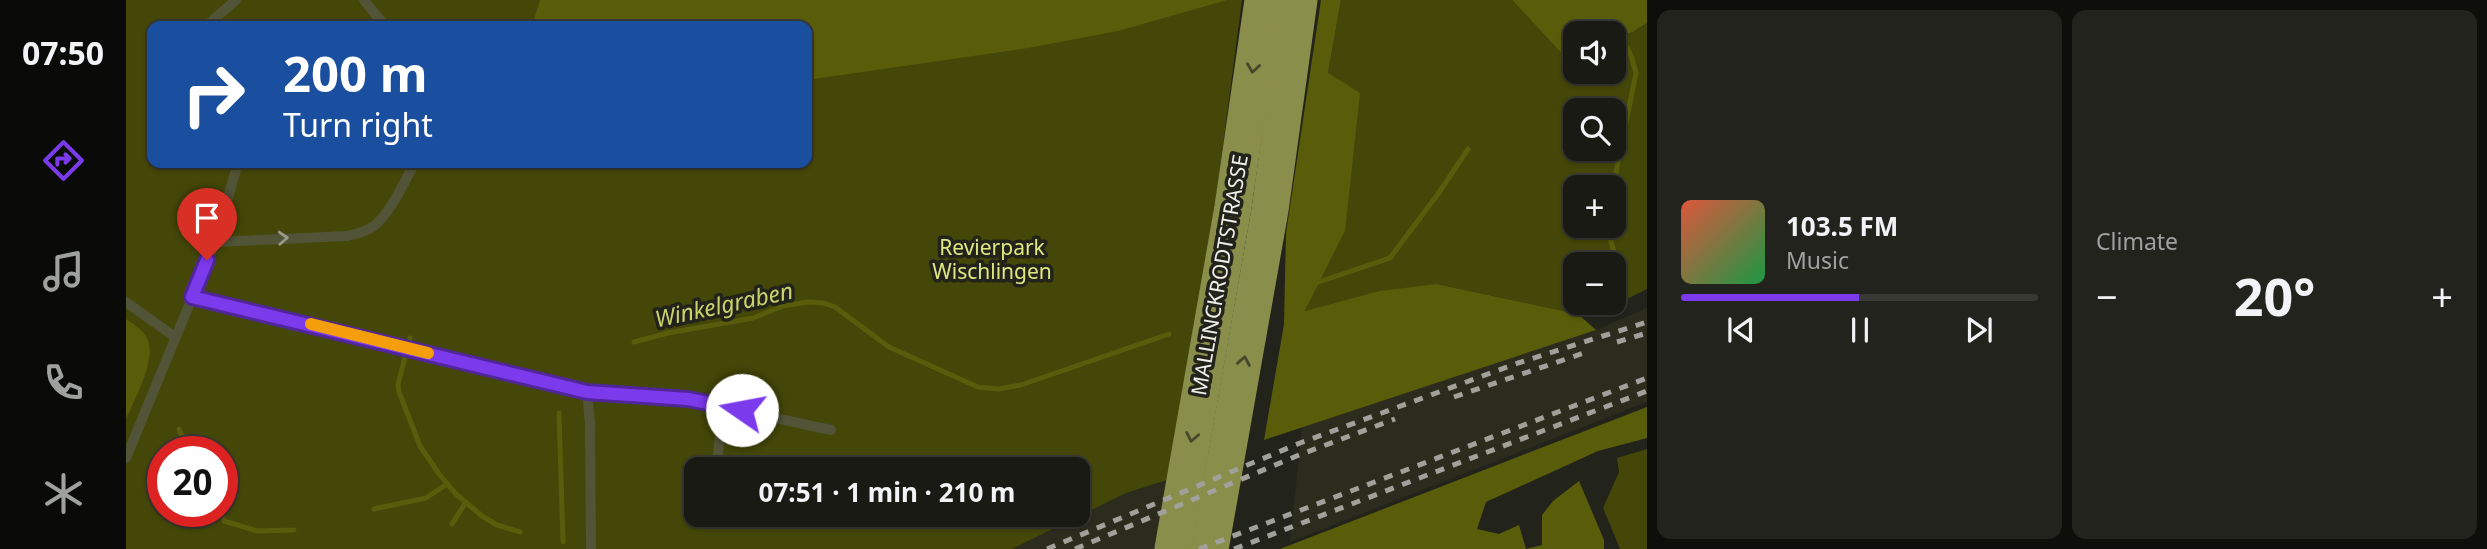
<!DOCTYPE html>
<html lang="en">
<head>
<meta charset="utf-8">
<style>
  :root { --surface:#1a1a14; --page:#23231d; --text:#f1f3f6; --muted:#9fa1a0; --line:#383834; --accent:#7c3aed }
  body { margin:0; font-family:"Noto Sans",sans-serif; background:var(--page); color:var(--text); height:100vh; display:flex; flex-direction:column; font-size:26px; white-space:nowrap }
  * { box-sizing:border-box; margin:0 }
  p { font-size:23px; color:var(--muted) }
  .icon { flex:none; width:38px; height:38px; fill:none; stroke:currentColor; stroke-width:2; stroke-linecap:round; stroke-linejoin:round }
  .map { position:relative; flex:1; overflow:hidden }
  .side { display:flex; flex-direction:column; gap:10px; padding:10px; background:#0e0e0b; width:840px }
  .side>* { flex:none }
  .guide { position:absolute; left:21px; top:21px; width:665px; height:147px; border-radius:14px; box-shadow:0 2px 5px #0004,0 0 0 2px var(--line); background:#1a4fa0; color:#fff; overflow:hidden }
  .buttons { position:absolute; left:1437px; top:21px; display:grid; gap:14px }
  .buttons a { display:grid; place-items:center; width:63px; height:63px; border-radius:14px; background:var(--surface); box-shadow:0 2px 5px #0004,0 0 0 2px var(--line); font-size:35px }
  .speed { position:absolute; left:21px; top:436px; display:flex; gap:14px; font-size:35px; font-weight:700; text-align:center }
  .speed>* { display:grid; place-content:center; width:91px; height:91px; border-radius:50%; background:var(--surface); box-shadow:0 2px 5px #0004,0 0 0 2px var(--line); line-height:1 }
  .speed .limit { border:10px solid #d22; background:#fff; color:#111 }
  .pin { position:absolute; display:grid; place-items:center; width:60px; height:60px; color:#fff; margin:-72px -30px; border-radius:50% 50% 50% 0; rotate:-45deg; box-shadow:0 0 7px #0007 }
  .pin .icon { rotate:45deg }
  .me { position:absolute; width:77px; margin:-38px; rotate:282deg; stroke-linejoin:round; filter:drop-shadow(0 0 5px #0008) }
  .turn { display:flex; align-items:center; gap:24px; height:147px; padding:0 21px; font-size:32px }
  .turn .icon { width:91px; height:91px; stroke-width:2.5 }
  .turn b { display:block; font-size:49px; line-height:60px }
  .big { font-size:52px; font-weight:700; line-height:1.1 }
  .side .widget { flex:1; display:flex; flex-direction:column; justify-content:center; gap:10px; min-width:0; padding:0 24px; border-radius:14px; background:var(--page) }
  .song { display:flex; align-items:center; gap:21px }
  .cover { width:84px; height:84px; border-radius:10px; background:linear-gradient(135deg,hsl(10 70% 55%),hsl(140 70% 35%)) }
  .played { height:7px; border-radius:4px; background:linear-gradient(90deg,var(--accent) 50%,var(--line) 50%) }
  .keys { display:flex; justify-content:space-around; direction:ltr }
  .heat { display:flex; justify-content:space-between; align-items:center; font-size:38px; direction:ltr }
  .side .tiles { flex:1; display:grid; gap:10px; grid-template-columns:repeat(2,1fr) }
  .trip { position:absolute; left:558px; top:457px; width:406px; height:70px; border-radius:14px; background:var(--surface); box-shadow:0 2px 5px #0004,0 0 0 2px var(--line); font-weight:700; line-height:70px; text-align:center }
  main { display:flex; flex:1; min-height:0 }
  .dock { display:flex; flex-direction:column; width:126px; justify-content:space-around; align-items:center; background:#0a0a08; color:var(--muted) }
  .dock .icon { width:49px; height:49px }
  .dock .selected { color:var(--accent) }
  .dock b { font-size:32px; color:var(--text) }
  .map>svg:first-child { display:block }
</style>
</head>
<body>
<main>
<nav class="dock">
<b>07:50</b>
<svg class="icon selected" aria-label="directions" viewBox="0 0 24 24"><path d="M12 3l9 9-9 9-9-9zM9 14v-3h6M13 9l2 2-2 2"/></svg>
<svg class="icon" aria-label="music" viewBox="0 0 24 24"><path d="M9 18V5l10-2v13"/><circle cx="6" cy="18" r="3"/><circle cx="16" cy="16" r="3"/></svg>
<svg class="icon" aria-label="phone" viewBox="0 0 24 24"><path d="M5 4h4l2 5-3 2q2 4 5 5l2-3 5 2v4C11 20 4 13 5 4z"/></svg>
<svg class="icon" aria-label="climate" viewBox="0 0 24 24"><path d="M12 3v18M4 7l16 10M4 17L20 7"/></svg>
</nav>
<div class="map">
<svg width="1521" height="549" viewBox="0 0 1521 549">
  <rect width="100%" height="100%" fill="#22231a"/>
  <g fill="#2b2c1d">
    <polygon points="1521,308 1521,402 1164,542 1176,427 1470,330"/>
    <polygon points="1041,480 1029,549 886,549 1000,493"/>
  </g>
  <g fill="#444708" fill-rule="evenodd">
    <path d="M0 0H1116L1089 206 1041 480 1000 493 886 549H0ZM26 26H681V163H26ZM37 452H96V511H37ZM570 469H952V514H570Z"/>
    <path d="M1215 0H1386L1437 55 1449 51V72H1488V38L1507 32 1521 23V289L1499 300 1488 301V264H1449V303H1455L1452 314 1311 284 1179 311 1219 231 1202 73ZM1449 110H1488V149H1449ZM1449 187H1488V226H1449Z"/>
    <polygon points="1521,449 1521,549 1494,549 1477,508 1493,472 1491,458"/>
  </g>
  <g fill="#595d0a">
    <polygon points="414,0 1101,0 992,31 902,48 681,80 681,26 406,26"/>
    <polygon points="1195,0 1215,0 1202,73 1234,93 1219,231 1179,311 1254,291 1311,284 1452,314 1470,330 1138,440 1158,324 1160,233"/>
    <polygon points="1386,0 1521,0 1521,23 1507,32 1488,38 1488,33 1449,33 1449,51 1437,55"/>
    <path d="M0 319C6 323 13 328 18 333 35 353 9 398 0 419Z"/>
    <polygon points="1521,407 1521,438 1472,451 1360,502 1351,529 1373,534 1393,525 1400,549 1416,545 1416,515 1427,501 1453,481 1478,540 1478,549 1154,549"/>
  </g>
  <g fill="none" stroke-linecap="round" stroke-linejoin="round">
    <g stroke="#595d0b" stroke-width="5">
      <polyline points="1481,0 1481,5 1506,58 1510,73 1487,187"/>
      <polyline points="1484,226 1485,241 1499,295"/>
      <polyline points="1169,290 1264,258 1312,194 1342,149"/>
      <polyline points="284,338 272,384 273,392 294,446 313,474 330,494 356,516 371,525 394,532"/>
      <polyline points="508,342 542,333 627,318 657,306 682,302 698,303 709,307 763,347 852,387 872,389 895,385 1043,334"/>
      <polyline points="0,386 1,387"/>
      <polyline points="433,413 437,542"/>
      <polyline points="53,429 62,452"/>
      <polyline points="248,509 300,498 321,484"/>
      <polyline points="95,511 98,521 131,531 168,530"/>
      <polyline points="326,524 340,502"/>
    </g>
    <g stroke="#515437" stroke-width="10">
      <polyline points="238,0 259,26"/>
      <polyline points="80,26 110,0"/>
      <path d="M89 242 221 236C230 234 240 232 248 226 266 211 277 183 289 163"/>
      <polyline points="66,297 461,392 562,399 705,430"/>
      <polyline points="0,302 49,337"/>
      <polyline points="461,392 464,423 465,549"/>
      <polyline points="0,458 89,242 112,163"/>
      <polyline points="590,469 598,406"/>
    </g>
    <g stroke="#8a8e4b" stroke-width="37">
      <polyline points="1047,549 1107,207 1137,0"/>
      <polyline points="1084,549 1144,210 1173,0"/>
    </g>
    <g stroke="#a0a19a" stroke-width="5" stroke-dasharray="9 9" stroke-linecap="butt">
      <polyline points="1491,342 1521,333"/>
      <polyline points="1328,397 1461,352"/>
      <polyline points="921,549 1174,443 1392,363 1521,322"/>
      <polyline points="949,549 1173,455 1269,419"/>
      <polyline points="1073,549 1521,378"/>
      <polyline points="1108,549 1521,391"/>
    </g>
  </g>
  <defs><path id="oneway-chevron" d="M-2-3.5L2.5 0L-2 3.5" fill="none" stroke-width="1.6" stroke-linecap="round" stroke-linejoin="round" transform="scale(1.75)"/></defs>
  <g stroke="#46482b">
    <use href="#oneway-chevron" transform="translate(1127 68) rotate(98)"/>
    <use href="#oneway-chevron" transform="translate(1118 361) rotate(-80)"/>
    <use href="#oneway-chevron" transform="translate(1066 437) rotate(101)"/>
  </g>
  <use stroke="#989a88" href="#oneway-chevron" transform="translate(157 238) rotate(-3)"/>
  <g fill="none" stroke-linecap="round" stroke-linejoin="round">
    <defs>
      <polyline id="route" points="81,260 66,297 461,392 562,399 616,410"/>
    </defs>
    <use href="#route" stroke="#51269a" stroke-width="18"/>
    <use href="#route" stroke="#7c3aed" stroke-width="12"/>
    <polyline stroke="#f59e0b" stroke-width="12" points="185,324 302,353"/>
  </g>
  <g text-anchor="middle" stroke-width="7" stroke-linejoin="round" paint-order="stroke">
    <g font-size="21" fill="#dfe780" stroke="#22231a">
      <text x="866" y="255">Revierpark<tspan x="866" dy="24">Wischlingen</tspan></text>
    </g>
    <g font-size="21" fill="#eff0ea" stroke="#22231a">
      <text transform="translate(1094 275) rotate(-80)" y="7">MALLINCKRODTSTRASSE</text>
    </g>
    <g font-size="23" font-style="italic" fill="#ccd36d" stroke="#22231a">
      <text transform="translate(598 305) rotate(-12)" y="8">Winkelgraben</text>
    </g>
  </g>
</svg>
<div class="buttons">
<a><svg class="icon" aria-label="sound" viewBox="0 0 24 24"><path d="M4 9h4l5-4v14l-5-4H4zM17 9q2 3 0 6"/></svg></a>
<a><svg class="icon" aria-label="search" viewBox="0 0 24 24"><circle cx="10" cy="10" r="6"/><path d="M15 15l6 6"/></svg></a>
<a>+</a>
<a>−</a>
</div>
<div class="speed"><div class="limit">20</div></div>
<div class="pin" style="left:81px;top:260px;background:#d93025"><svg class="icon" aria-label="arrive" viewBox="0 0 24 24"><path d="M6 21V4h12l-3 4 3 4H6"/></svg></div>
<svg class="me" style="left:616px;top:410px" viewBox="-20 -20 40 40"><circle r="19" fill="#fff"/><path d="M0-13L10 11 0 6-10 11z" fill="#7c3aed"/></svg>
<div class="trip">07:51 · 1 min · 210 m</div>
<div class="guide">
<div class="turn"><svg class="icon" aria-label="right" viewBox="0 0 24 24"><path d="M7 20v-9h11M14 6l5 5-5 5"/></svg><div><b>200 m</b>Turn right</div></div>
</div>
</div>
<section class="side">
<div class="tiles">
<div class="widget">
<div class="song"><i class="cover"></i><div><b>103.5 FM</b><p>Music</p></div></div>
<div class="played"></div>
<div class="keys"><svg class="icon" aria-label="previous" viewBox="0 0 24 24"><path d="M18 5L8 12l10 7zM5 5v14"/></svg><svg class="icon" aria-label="pause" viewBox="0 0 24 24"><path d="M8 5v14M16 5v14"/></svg><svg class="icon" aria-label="next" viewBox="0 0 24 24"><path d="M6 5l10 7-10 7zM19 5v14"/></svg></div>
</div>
<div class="widget"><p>Climate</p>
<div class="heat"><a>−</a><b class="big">20°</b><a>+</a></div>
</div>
</div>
</section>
</main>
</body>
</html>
